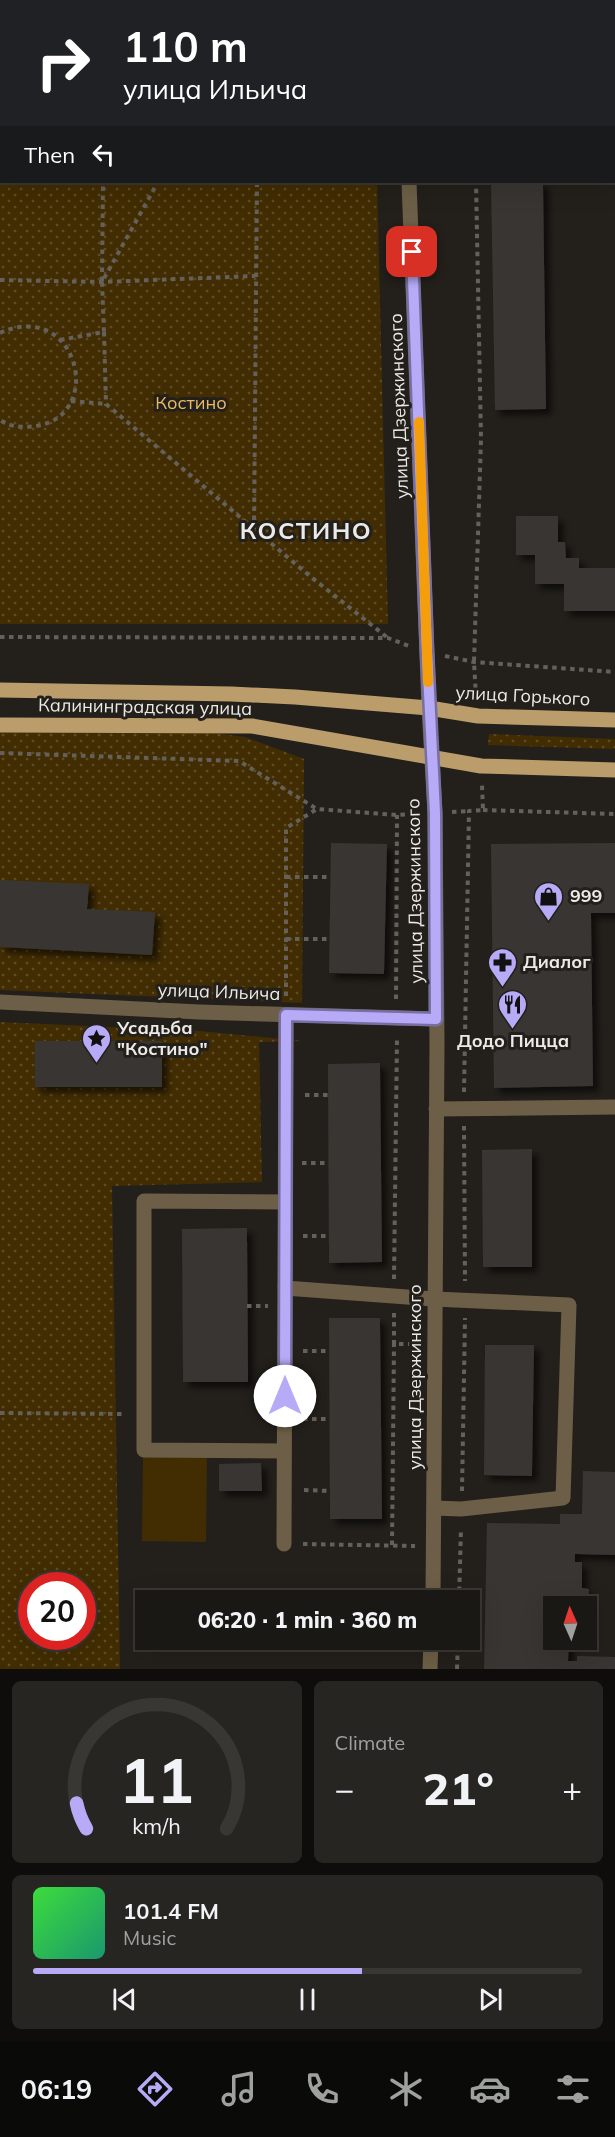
<!DOCTYPE html>
<html lang="en">
<head>
<meta charset="utf-8">
<style>
  :root { --surface:#1a1814; --page:#272522; --text:#f1f3f6; --muted:#9fa0a0; --line:#383734; --accent:#b7abf8 }
  body { margin:0; font-family:Mulish,sans-serif; background:var(--page); color:var(--text); height:100vh; display:flex; flex-direction:column; font-size:22px; white-space:nowrap }
  * { box-sizing:border-box; margin:0 }
  p { font-size:20px; color:var(--muted) }
  .icon { flex:none; width:33px; height:33px; fill:none; stroke:currentColor; stroke-width:2; stroke-linecap:round; stroke-linejoin:round }
  .map { position:relative; height:1669px; overflow:hidden }
  .drawer { display:flex; flex-direction:column; gap:12px; padding:12px; background:#0e0d0b; flex:1 }
  .drawer>* { flex:none }
  .banner { position:absolute; left:0px; top:0px; width:615px; height:183px; box-shadow:0 6px 24px #0002,0 0 0 2px var(--line); background:#202124; color:#fff; overflow:hidden }
  .needle { width:39px; rotate:357deg }
  .tools { position:absolute; left:543px; top:1596px; display:grid; gap:12px }
  .tools a { display:grid; place-items:center; width:54px; height:54px; border-radius:0px; background:var(--surface); box-shadow:0 6px 24px #0002,0 0 0 2px var(--line); font-size:30px }
  .speed { position:absolute; left:18px; top:1572px; display:flex; gap:12px; font-size:30px; font-weight:700; text-align:center }
  .speed>* { display:grid; place-content:center; width:78px; height:78px; border-radius:50%; background:var(--surface); box-shadow:0 6px 24px #0002,0 0 0 2px var(--line); line-height:1 }
  .speed .limit { border:9px solid #d22; background:#fff; color:#111 }
  .pin { position:absolute; display:grid; place-items:center; width:51px; height:51px; color:#fff; margin:-26px; border-radius:12px; box-shadow:0 3px 9px #0006 }
  .me { position:absolute; width:66px; margin:-33px; rotate:0deg; stroke-linejoin:round; filter:drop-shadow(0 0 4px #0008) }
  .turn { display:flex; align-items:center; gap:21px; height:126px; padding:0 24px; font-size:27px }
  .turn .icon { width:78px; height:78px; stroke-width:2.5 }
  .turn b { display:block; font-size:42px; line-height:51px }
  .then { display:flex; align-items:center; height:57px; padding:0 24px; background:#0003; gap:12px; font-size:22px }
  .big { font-size:45px; font-weight:800; line-height:1.1 }
  .drawer .widget { flex:1; display:flex; flex-direction:column; justify-content:center; gap:9px; min-width:0; padding:0 21px; border-radius:9px; background:var(--page) }
  .drawer .dial { align-items:center; gap:0 }
  .dial svg { height:156px; overflow:visible; fill:none; stroke:var(--line); stroke-width:7; stroke-linecap:round; text-anchor:middle }
  .dial text { fill:var(--text); stroke:none }
  .song { display:flex; align-items:center; gap:18px }
  .cover { width:72px; height:72px; border-radius:9px; background:linear-gradient(135deg,hsl(120 70% 55%),hsl(160 70% 35%)) }
  .played { height:6px; border-radius:3px; background:linear-gradient(90deg,var(--accent) 60%,var(--line) 60%) }
  .keys { display:flex; justify-content:space-around; direction:ltr }
  .heat { display:flex; justify-content:space-between; align-items:center; font-size:33px; direction:ltr }
  .drawer .tiles { flex:1; display:grid; gap:12px; grid-template-columns:1fr 1fr }
  .widget:last-child { grid-column:span 2 }
  .trip { position:absolute; left:135px; top:1590px; width:345px; height:60px; border-radius:0px; background:var(--surface); box-shadow:0 6px 24px #0002,0 0 0 2px var(--line); font-weight:800; line-height:60px; text-align:center }
  .tabs { display:flex; height:96px; justify-content:space-around; align-items:center; background:#0a0a08; color:var(--muted) }
  .tabs .icon { width:42px; height:42px }
  .tabs .on { color:var(--accent) }
  .tabs b { font-size:27px; color:var(--text) }
  .map>svg:first-child { display:block }
</style>
</head>
<body>
<div class="map">
<svg width="615" height="1669" viewBox="0 0 615 1669">
  <defs>
    <pattern id="green-dots" width="8" height="8" patternUnits="userSpaceOnUse" patternTransform="scale(1.5)"><rect width="8" height="8" fill="#422d02"/><path d="M2 2h.1M6 6h.1" fill="none" stroke="#5d4c27" stroke-width="1.8" stroke-linecap="round"/></pattern>
    <filter id="shadow"><feDropShadow dx="5.5" dy="5.5" stdDeviation="3" flood-color="#0009"/></filter>
  </defs>
  <rect width="100%" height="100%" fill="#23201b"/>
  <g fill="url(#green-dots)" fill-rule="evenodd">
    <polygon points="0,110 2,182 377,182 388,624 0,624"/>
    <polygon points="0,732 205,732 245,737 304,759 302,1003 0,990"/>
    <polygon points="489,734 615,739 615,749 488,745"/>
    <path d="M0 1022 199 1031 302 1041 259 1042 262 1182 112 1186 120 1669H0ZM32 1586H82V1636H32Z"/>
  </g>
  <polygon fill="#422d02" points="143,1456 207,1456 206,1542 142,1541"/>
  <g fill="#393631" filter="url(#shadow)">
    <polygon points="491,182 543,182 546,409 495,410"/>
    <polygon points="516,516 558,516 558,542 565,542 566,558 579,558 579,568 615,568 615,611 564,611 564,584 535,584 535,555 516,555"/>
    <polygon points="331,843 387,844 384,974 329,973"/>
    <polygon points="615,843 615,913 591,913 593,1086 494,1088 491,844"/>
    <polygon points="0,880 89,884 87,909 155,912 152,955 0,947"/>
    <rect x="35" y="1041" width="127" height="46"/>
    <polygon points="380,1063 382,1262 329,1263 328,1064"/>
    <polygon points="532,1149 532,1267 483,1267 482,1150"/>
    <polygon points="247,1228 248,1382 183,1382 182,1229"/>
    <polygon points="329,1318 380,1318 382,1519 330,1519"/>
    <polygon points="485,1345 534,1345 532,1476 484,1475"/>
    <polygon points="261,1463 262,1491 219,1491 219,1464"/>
    <polygon points="583,1471 615,1472 615,1555 575,1554 575,1562 582,1562 582,1588 589,1589 588,1619 586,1619 586,1606 554,1606 554,1640 569,1640 568,1661 577,1661 577,1656 615,1657 615,1669 484,1669 487,1523 560,1524 560,1514 582,1514"/>
  </g>
  <g fill="none" stroke-linecap="round" stroke-linejoin="round">
    <g stroke="#64615d" stroke-width="4" stroke-dasharray="4.5 4.5" stroke-linecap="butt">
      <polyline points="465,0 465,2"/>
      <polyline points="0,280 102,282 255,276"/>
      <polyline points="102,281 103,182"/>
      <polyline points="104,332 106,404 311,577 388,638"/>
      <path d="M0 333C78 298 106 416 36 426 23 428 11 427 0 420"/>
      <polyline points="60,340 104,332 102,282 158,182"/>
      <polyline points="71,401 106,404"/>
      <polyline points="254,529 257,182"/>
      <polyline points="0,637 388,638 409,646"/>
      <polyline points="445,656 474,662 615,672"/>
      <polyline points="476,697 474,662 481,439 476,182"/>
      <polyline points="0,753 239,761 317,809"/>
      <polyline points="483,810 615,814"/>
      <polyline points="452,812 469,811"/>
      <polyline points="286,877 331,877"/>
      <polyline points="286,939 330,939"/>
      <polyline points="286,996 286,828 317,809 397,815 417,814"/>
      <polyline points="396,999 397,815"/>
      <polyline points="464,1092 469,811 483,810 482,785"/>
      <polyline points="305,1095 328,1095"/>
      <polyline points="464,1126 465,1281"/>
      <polyline points="302,1163 329,1163"/>
      <polyline points="303,1236 329,1236"/>
      <polyline points="394,1279 397,1037"/>
      <polyline points="247,1306 268,1306"/>
      <polyline points="394,1313 394,1344 415,1344"/>
      <polyline points="303,1351 329,1351"/>
      <polyline points="0,1413 125,1414"/>
      <polyline points="303,1419 329,1419"/>
      <polyline points="304,1490 330,1491"/>
      <polyline points="462,1491 465,1318"/>
      <polyline points="303,1544 415,1546"/>
      <polyline points="392,1545 394,1344"/>
      <polyline points="459,1600 461,1528"/>
      <polyline points="457,1669 458,1640"/>
    </g>
    <g stroke="#6d5f47" stroke-width="15">
      <polyline points="257,0 257,2"/>
      <polyline points="402,0 402,2"/>
      <polyline points="0,93 2,93"/>
      <polyline points="409,182 429,708 435,813 437,1045 433,1600"/>
      <polyline points="0,1002 199,1012 436,1019"/>
      <polyline points="436,1109 615,1107"/>
      <polyline points="285,1288 434,1299 569,1305 563,1498 461,1509 434,1508"/>
      <polyline points="284,1451 144,1450 144,1201 285,1202"/>
      <polyline points="284,1544 286,1015"/>
      <polyline points="430,1669 431,1640"/>
    </g>
    <g stroke="#ba9d6a" stroke-width="15">
      <polyline points="0,690 231,694 295,697 429,708 478,716 615,720"/>
      <polyline points="0,725 252,726 481,766 615,770"/>
    </g>
  </g>
  <g fill="none" stroke-linecap="round" stroke-linejoin="round">
    <defs>
      <polyline id="route" points="285,1396 286,1015 436,1019 435,813 427,652 412,252"/>
    </defs>
    <use href="#route" stroke="#776fa1" stroke-width="15"/>
    <use href="#route" stroke="#b7abf8" stroke-width="10"/>
    <polyline stroke="#f59e0b" stroke-width="10" points="419,422 428,682"/>
  </g>
  <defs>
    <symbol id="shop-pin" viewBox="-11 -11 22 30"><path d="M0 17L-7.5 6A9.5 9.5 0 1 1 7.5 6Z" fill="#b7abf8" stroke="#23201b"/><path d="M-5-2.5h2.3a2.7 3.5 0 0 1 5.4 0H5L5.5 6h-11ZM-1.5-2.5h3a1.5 2.3 0 0 0-3 0Z" fill="#111"/></symbol>
    <symbol id="pharmacy-pin" viewBox="-11 -11 22 30"><path d="M0 17L-7.5 6A9.5 9.5 0 1 1 7.5 6Z" fill="#b7abf8" stroke="#23201b"/><path d="M-2-6h4v4h4v4h-4v4h-4v-4h-4v-4h4Z" fill="#111"/></symbol>
    <symbol id="restaurant-pin" viewBox="-11 -11 22 30"><path d="M0 17L-7.5 6A9.5 9.5 0 1 1 7.5 6Z" fill="#b7abf8" stroke="#23201b"/><path d="M-5-6h1v4h1v-4h1v4h1v-4h1v5L-1.5 .5V6h-2V.5L-5-1ZM5-6V6H3V1.5H1.5Q1.5-4 5-6Z" fill="#111"/></symbol>
    <symbol id="sight-pin" viewBox="-11 -11 22 30"><path d="M0 17L-7.5 6A9.5 9.5 0 1 1 7.5 6Z" fill="#b7abf8" stroke="#23201b"/><path d="M0-6L1.8-2.2L6-1.7L2.9 1.2L3.7 5.4L0 3.3L-3.7 5.4L-2.9 1.2L-6-1.7L-1.8-2.2Z" fill="#111"/></symbol>
  </defs>
  <g fill-rule="evenodd">
    <use href="#shop-pin" x="532" y="880" width="33" height="45"/>
    <use href="#pharmacy-pin" x="486" y="946" width="33" height="45"/>
    <use href="#restaurant-pin" x="496" y="988" width="33" height="45"/>
    <use href="#sight-pin" x="80" y="1022" width="33" height="45"/>
  </g>
  <g text-anchor="middle" stroke-width="6" stroke-linejoin="round" paint-order="stroke">
    <g font-size="18" fill="#eab961" stroke="#23201b">
      <text x="191" y="409">Костино</text>
    </g>
    <g font-size="18" fill="#eceae7" stroke="#23201b">
      <text transform="translate(399 406) rotate(-92)" y="6">улица Дзержинского</text>
      <text transform="translate(523 696) rotate(3)" y="6">улица Горького</text>
      <text transform="translate(145 707) rotate(1)" y="6">Калининградская улица</text>
      <text transform="translate(415 891) rotate(-91)" y="6">улица Дзержинского</text>
      <text transform="translate(219 992) rotate(2)" y="6">улица Ильича</text>
      <text transform="translate(415 1377) rotate(-90)" y="6">улица Дзержинского</text>
    </g>
    <g font-size="18" font-weight="bold" fill="#eceae7" stroke="#23201b" text-anchor="start">
      <text x="570" y="902">999</text>
      <text x="523" y="968">Диалог</text>
      <text x="117" y="1034">Усадьба<tspan x="117" dy="21">"Костино"</tspan></text>
      <text x="513" y="1047" text-anchor="middle">Додо Пицца</text>
    </g>
    <g font-size="24" font-weight="bold" letter-spacing="1.5" fill="#eceae7" stroke="#23201b">
      <text x="306" y="539">КОСТИНО</text>
    </g>
  </g>
</svg>
<div class="tools">
<a><svg class="needle" viewBox="-14 -14 28 28"><path d="M0-13l5 13h-10z" fill="#e53935"/><path d="M0 13l5-13h-10z" fill="#9fa0a0"/></svg></a>
</div>
<div class="speed"><div class="limit">20</div></div>
<div class="pin" style="left:412px;top:252px;background:#d93025"><svg class="icon" aria-label="arrive" viewBox="0 0 24 24"><path d="M6 21V4h12l-3 4 3 4H6"/></svg></div>
<svg class="me" style="left:285px;top:1396px" viewBox="-20 -20 40 40"><circle r="19" fill="#fff"/><path d="M0-13L10 11 0 6-10 11z" fill="#b7abf8"/></svg>
<div class="trip">06:20 · 1 min · 360 m</div>
<div class="banner">
<div class="turn"><svg class="icon" aria-label="right" viewBox="0 0 24 24"><path d="M7 20v-9h11M14 6l5 5-5 5"/></svg><div><b>110 m</b>улица Ильича</div></div>
<div class="then">Then<svg class="icon" aria-label="left" viewBox="0 0 24 24"><path d="M17 20v-9H6M10 6l-5 5 5 5"/></svg></div>
</div>
</div>
<section class="drawer">
<div class="tiles">
<div class="widget dial"><svg viewBox="0 0 100 80">
<path d="M14 69A42 42 0 1 1 86 69"/>
<path d="M14 69A42 42 0 0 1 9 56" stroke="#b7abf8"/>
<text x="50" y="56" font-size="32" font-weight="700">11</text>
<text x="50" y="72" font-size="11">km/h</text>
</svg></div>
<div class="widget"><p>Climate</p>
<div class="heat"><a>−</a><b class="big">21°</b><a>+</a></div>
</div>
<div class="widget">
<div class="song"><i class="cover"></i><div><b>101.4 FM</b><p>Music</p></div></div>
<div class="played"></div>
<div class="keys"><svg class="icon" aria-label="previous" viewBox="0 0 24 24"><path d="M18 5L8 12l10 7zM5 5v14"/></svg><svg class="icon" aria-label="pause" viewBox="0 0 24 24"><path d="M8 5v14M16 5v14"/></svg><svg class="icon" aria-label="next" viewBox="0 0 24 24"><path d="M6 5l10 7-10 7zM19 5v14"/></svg></div>
</div>
</div>
</section>
<nav class="tabs">
<b>06:19</b>
<svg class="icon on" aria-label="directions" viewBox="0 0 24 24"><path d="M12 3l9 9-9 9-9-9zM9 14v-3h6M13 9l2 2-2 2"/></svg>
<svg class="icon" aria-label="music" viewBox="0 0 24 24"><path d="M9 18V5l10-2v13"/><circle cx="6" cy="18" r="3"/><circle cx="16" cy="16" r="3"/></svg>
<svg class="icon" aria-label="phone" viewBox="0 0 24 24"><path d="M5 4h4l2 5-3 2q2 4 5 5l2-3 5 2v4C11 20 4 13 5 4z"/></svg>
<svg class="icon" aria-label="climate" viewBox="0 0 24 24"><path d="M12 3v18M4 7l16 10M4 17L20 7"/></svg>
<svg class="icon" aria-label="car" viewBox="0 0 24 24"><path d="M5 17H2v-5l4-1 3-4h7l3 4 3 1v5h-3M9 17h6M6 11h13"/><circle cx="7" cy="17" r="2"/><circle cx="17" cy="17" r="2"/></svg>
<svg class="icon" aria-label="filters" viewBox="0 0 24 24"><path d="M4 7h16M4 17h16"/><circle cx="9" cy="7" r="2"/><circle cx="15" cy="17" r="2"/></svg>
</nav>
</body>
</html>
